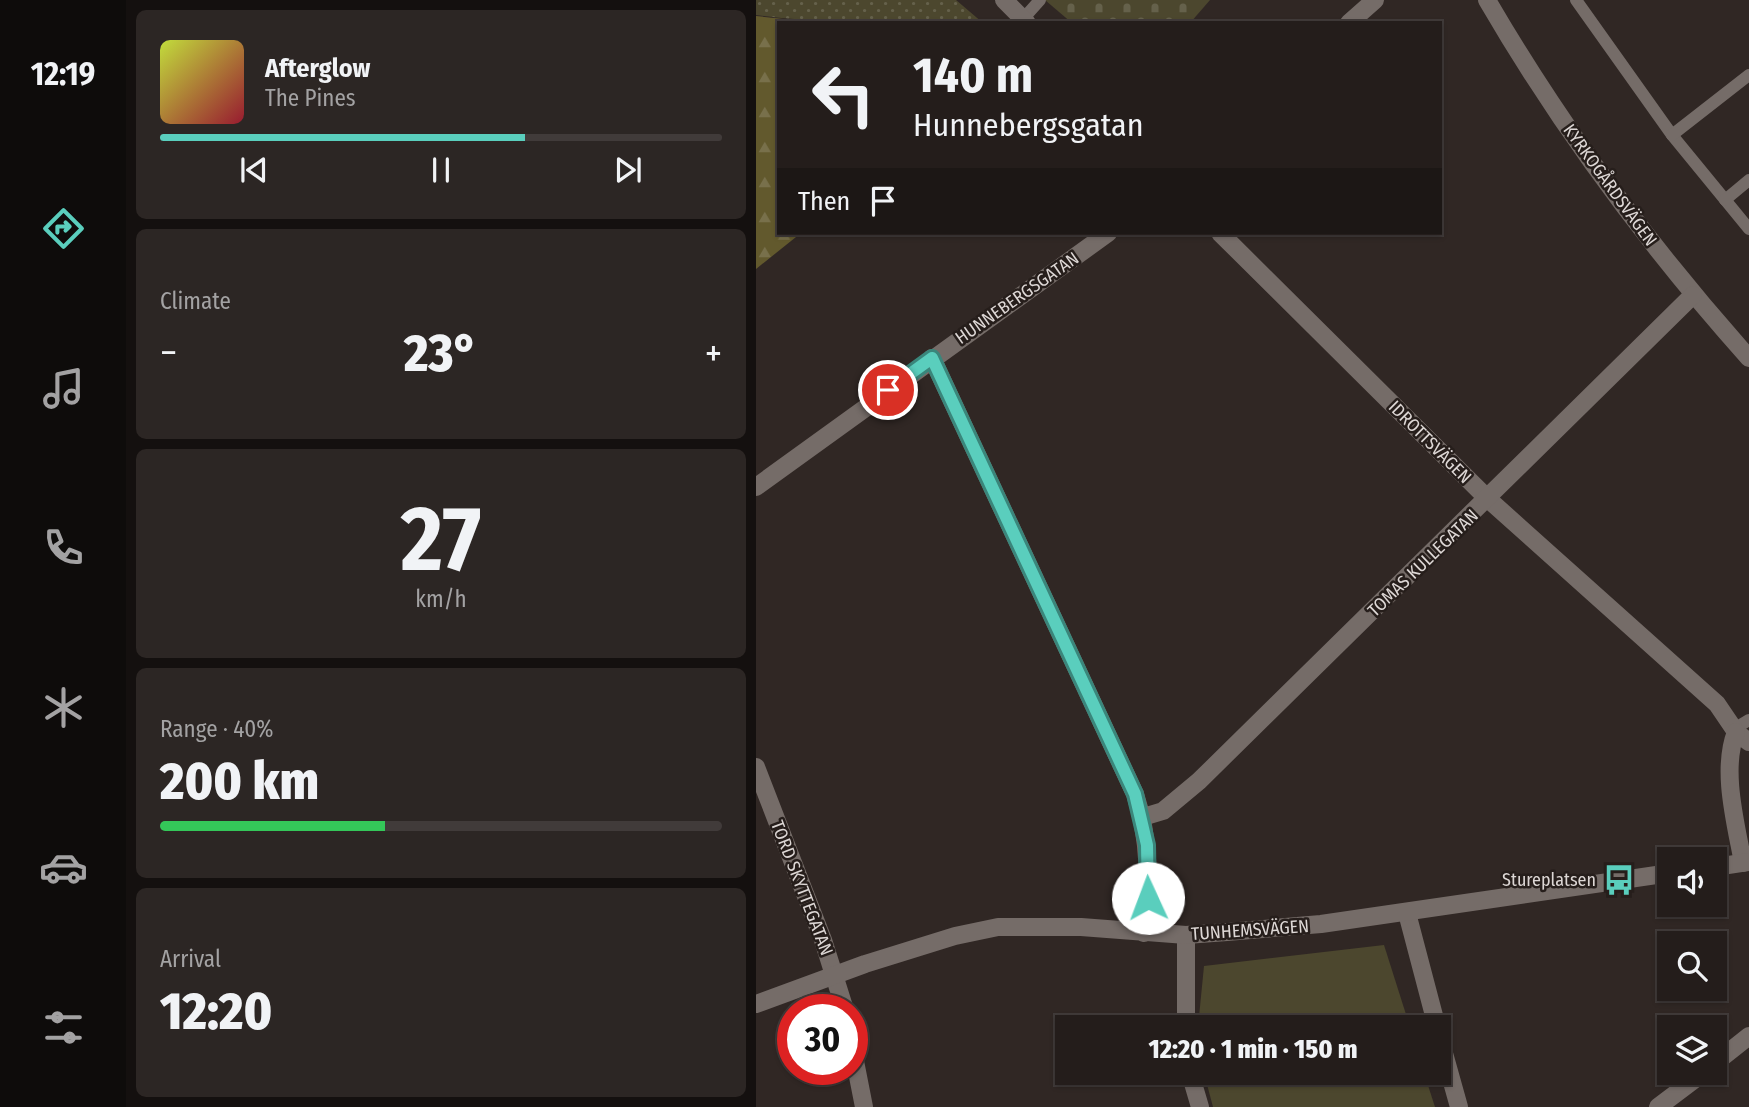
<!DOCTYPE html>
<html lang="en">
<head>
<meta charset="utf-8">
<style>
  :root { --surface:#241d1b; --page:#2c2624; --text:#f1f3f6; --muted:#a3a2a3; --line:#413b3a; --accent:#5acebd }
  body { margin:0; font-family:"Fira Sans Condensed",sans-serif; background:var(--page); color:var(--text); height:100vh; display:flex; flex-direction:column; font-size:26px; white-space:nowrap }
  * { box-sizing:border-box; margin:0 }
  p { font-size:23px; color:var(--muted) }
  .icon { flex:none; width:38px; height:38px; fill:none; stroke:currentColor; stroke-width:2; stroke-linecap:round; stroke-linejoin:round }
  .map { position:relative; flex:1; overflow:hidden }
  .drawer { display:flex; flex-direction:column; gap:10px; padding:10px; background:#14100f; width:630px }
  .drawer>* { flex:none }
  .top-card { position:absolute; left:21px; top:21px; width:665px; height:214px; border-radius:0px; box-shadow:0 2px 5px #0004,0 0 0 2px var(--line); background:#241d1b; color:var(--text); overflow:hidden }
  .buttons { position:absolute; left:901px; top:847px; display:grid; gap:14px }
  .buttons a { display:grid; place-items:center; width:70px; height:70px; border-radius:0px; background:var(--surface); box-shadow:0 2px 5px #0004,0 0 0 2px var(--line); font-size:35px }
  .speed { position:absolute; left:21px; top:994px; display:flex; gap:14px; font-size:35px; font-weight:700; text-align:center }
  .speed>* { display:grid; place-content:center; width:91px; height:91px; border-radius:50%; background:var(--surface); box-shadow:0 2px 5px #0004,0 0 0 2px var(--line); line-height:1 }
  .speed .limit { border:10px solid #d22; background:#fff; color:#111 }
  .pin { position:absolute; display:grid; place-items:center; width:60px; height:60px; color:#fff; margin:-30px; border:4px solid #fff; border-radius:50%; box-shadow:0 2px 7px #0007 }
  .me { position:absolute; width:77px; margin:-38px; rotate:358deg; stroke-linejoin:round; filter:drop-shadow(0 0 5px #0008) }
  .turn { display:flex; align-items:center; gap:24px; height:147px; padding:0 21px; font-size:32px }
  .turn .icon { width:91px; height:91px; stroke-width:2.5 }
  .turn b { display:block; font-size:49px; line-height:60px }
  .then { display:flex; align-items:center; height:66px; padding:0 21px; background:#0003; gap:14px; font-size:26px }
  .big { font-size:52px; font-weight:800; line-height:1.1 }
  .drawer .tile { flex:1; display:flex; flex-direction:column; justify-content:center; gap:10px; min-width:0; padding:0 24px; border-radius:10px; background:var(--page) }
  .drawer .dial { align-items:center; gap:0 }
  .dial b { font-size:91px; line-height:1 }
  .song { display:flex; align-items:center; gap:21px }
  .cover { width:84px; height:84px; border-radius:10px; background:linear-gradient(135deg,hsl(70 70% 55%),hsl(350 70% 35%)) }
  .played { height:7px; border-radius:4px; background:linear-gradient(90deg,var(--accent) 65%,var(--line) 65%) }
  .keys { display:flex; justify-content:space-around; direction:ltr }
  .heat { display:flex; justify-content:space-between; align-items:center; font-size:38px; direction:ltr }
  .charge { height:10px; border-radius:5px; background:linear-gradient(90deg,#34c759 40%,var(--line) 0) }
  .trip { position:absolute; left:299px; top:1015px; width:396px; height:70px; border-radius:0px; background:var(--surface); box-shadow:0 2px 5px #0004,0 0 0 2px var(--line); font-weight:800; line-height:70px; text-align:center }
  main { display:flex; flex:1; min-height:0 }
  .menu { display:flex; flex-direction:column; width:126px; justify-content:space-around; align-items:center; background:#0e0c0b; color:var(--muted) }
  .menu .icon { width:49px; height:49px }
  .menu .active { color:var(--accent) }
  .menu b { font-size:32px; color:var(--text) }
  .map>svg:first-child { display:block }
</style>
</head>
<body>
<main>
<nav class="menu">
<b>12:19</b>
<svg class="icon active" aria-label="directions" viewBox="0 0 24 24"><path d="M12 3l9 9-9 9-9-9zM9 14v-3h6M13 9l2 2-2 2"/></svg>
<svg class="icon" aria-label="music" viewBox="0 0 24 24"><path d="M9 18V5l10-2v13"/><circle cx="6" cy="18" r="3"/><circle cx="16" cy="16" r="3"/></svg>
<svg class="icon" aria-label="phone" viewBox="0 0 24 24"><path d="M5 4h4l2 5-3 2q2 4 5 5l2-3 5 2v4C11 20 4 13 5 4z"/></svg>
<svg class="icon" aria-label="climate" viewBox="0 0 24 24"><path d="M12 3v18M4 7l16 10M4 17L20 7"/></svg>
<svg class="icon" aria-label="car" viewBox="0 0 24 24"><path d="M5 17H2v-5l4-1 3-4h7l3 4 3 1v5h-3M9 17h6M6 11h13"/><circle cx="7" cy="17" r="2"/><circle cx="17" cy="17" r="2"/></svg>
<svg class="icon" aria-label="filters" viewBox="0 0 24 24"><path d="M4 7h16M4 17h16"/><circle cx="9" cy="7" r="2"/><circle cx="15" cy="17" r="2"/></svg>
</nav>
<section class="drawer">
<div class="tile">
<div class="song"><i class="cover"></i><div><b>Afterglow</b><p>The Pines</p></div></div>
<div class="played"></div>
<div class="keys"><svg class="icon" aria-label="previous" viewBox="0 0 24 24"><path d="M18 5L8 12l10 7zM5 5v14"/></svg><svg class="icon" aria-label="pause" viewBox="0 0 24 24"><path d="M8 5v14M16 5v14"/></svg><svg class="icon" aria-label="next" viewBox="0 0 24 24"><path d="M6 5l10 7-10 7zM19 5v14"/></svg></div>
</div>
<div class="tile"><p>Climate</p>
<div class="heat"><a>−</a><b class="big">23°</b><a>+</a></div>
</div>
<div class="tile dial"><b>27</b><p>km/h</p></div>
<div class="tile"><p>Range · 40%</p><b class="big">200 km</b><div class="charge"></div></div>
<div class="tile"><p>Arrival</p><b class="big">12:20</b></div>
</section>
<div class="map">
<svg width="993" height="1107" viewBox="0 0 993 1107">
  <defs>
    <pattern id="grass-dots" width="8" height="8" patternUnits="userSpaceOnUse" patternTransform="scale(1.75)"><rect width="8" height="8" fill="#4c472e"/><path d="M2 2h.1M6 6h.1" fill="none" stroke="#65614b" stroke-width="1.8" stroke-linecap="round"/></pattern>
    <pattern id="forest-firs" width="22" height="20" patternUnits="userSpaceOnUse" patternTransform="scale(1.75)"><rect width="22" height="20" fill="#62592d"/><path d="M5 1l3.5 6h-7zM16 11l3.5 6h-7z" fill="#78704b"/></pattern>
    <pattern id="cemetery-stones" width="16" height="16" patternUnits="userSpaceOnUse" patternTransform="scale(1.75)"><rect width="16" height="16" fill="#4c472e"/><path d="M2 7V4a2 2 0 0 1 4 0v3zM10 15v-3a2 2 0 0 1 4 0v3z" fill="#65614b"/></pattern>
  </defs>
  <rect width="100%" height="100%" fill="#302724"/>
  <path fill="url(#grass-dots)" d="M0 0H200L227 23C151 23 75 25 0 15Z"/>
  <polygon fill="url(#forest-firs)" points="0,16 66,23 23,23 23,233 45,233 0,269"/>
  <polygon fill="url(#cemetery-stones)" points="289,0 454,0 434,23 316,23"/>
  <g fill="#4c472e">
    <polygon points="628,945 654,1027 442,1027 448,966"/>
    <polygon points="448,1073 668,1073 679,1107 457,1107"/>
  </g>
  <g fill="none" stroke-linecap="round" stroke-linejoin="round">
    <g stroke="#756c68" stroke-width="12">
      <polyline points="820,0 916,135 993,229"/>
      <polyline points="267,19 284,0"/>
      <polyline points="916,135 993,75"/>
      <polyline points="969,200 993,180"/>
      <polyline points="978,729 993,720"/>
    </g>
    <g stroke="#756c68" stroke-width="18">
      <polyline points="248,0 271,23"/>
      <path d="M731 0C806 129 894 247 993 358"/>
      <polyline points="593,23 619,0"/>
      <polyline points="464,233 732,499 961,704 980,732 993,742"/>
      <path d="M176 358 379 794C394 840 394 886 388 933"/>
      <polyline points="0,487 352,233"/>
      <path d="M980 732C965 770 980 824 987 863"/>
      <polyline points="0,767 67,940 89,1010"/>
      <polyline points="387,817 407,811 443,781 937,295"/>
      <polyline points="651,913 681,1027"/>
      <polyline points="430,935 430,1027"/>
      <polyline points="682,1032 703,1107"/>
      <polyline points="96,1046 108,1107"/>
      <polyline points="959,1063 993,1036"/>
      <polyline points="434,1073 444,1107"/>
      <polyline points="902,1107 947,1073"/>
    </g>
    <g stroke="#756c68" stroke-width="18">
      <polyline points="959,867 993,862"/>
      <polyline points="0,1004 109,964 199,936 242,927 325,927 430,935 471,932 565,924 914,873"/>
    </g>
  </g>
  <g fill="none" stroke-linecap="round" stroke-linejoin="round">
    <defs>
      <polyline id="route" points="132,390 176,358 379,794 391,845 392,898"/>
    </defs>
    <use href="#route" stroke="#3a867b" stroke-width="18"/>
    <use href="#route" stroke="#5acebd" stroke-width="12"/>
  </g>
  <defs>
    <symbol id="bus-bare" viewBox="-9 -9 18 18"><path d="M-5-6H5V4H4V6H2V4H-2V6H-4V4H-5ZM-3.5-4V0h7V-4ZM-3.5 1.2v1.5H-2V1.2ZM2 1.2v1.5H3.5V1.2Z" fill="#5acebd" stroke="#261e1b" stroke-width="2.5" paint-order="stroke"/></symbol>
  </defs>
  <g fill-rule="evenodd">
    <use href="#bus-bare" x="841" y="858" width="44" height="44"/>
  </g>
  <g text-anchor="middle" stroke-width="5" stroke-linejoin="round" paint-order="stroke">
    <g font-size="18" fill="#ddd7d5" stroke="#261e1b">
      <text transform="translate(854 185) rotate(54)" y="6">KYRKOGÅRDSVÄGEN</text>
      <text transform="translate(261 298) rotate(-35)" y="6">HUNNEBERGSGATAN</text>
      <text transform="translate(674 442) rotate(45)" y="6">IDROTTSVÄGEN</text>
      <text transform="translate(667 563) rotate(-44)" y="6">TOMAS KULLEGATAN</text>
      <text transform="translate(46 888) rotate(69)" y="6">TORD SKYTTEGATAN</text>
      <text transform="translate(494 930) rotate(-4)" y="6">TUNHEMSVÄGEN</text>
    </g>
    <g font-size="18" fill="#ddd7d5" stroke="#261e1b" text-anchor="end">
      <text x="840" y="886">Stureplatsen</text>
    </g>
  </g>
</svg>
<div class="buttons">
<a><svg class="icon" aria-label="sound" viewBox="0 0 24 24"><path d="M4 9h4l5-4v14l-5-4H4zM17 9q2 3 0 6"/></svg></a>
<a><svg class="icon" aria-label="search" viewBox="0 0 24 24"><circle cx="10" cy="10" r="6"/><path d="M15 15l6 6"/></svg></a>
<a><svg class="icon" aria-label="layers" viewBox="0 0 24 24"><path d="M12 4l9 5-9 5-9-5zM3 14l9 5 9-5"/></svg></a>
</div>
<div class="speed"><div class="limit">30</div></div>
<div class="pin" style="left:132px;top:390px;background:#d93025"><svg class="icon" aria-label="arrive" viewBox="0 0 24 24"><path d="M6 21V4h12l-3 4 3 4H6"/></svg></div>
<svg class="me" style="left:392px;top:898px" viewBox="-20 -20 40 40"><circle r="19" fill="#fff"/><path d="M0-13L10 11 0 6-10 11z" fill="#5acebd"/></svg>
<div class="trip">12:20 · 1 min · 150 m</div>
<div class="top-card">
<div class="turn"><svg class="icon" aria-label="left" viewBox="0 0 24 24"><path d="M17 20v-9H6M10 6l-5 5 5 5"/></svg><div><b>140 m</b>Hunnebergsgatan</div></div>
<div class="then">Then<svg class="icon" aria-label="arrive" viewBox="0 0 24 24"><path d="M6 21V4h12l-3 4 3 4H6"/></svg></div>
</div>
</div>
</main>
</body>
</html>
